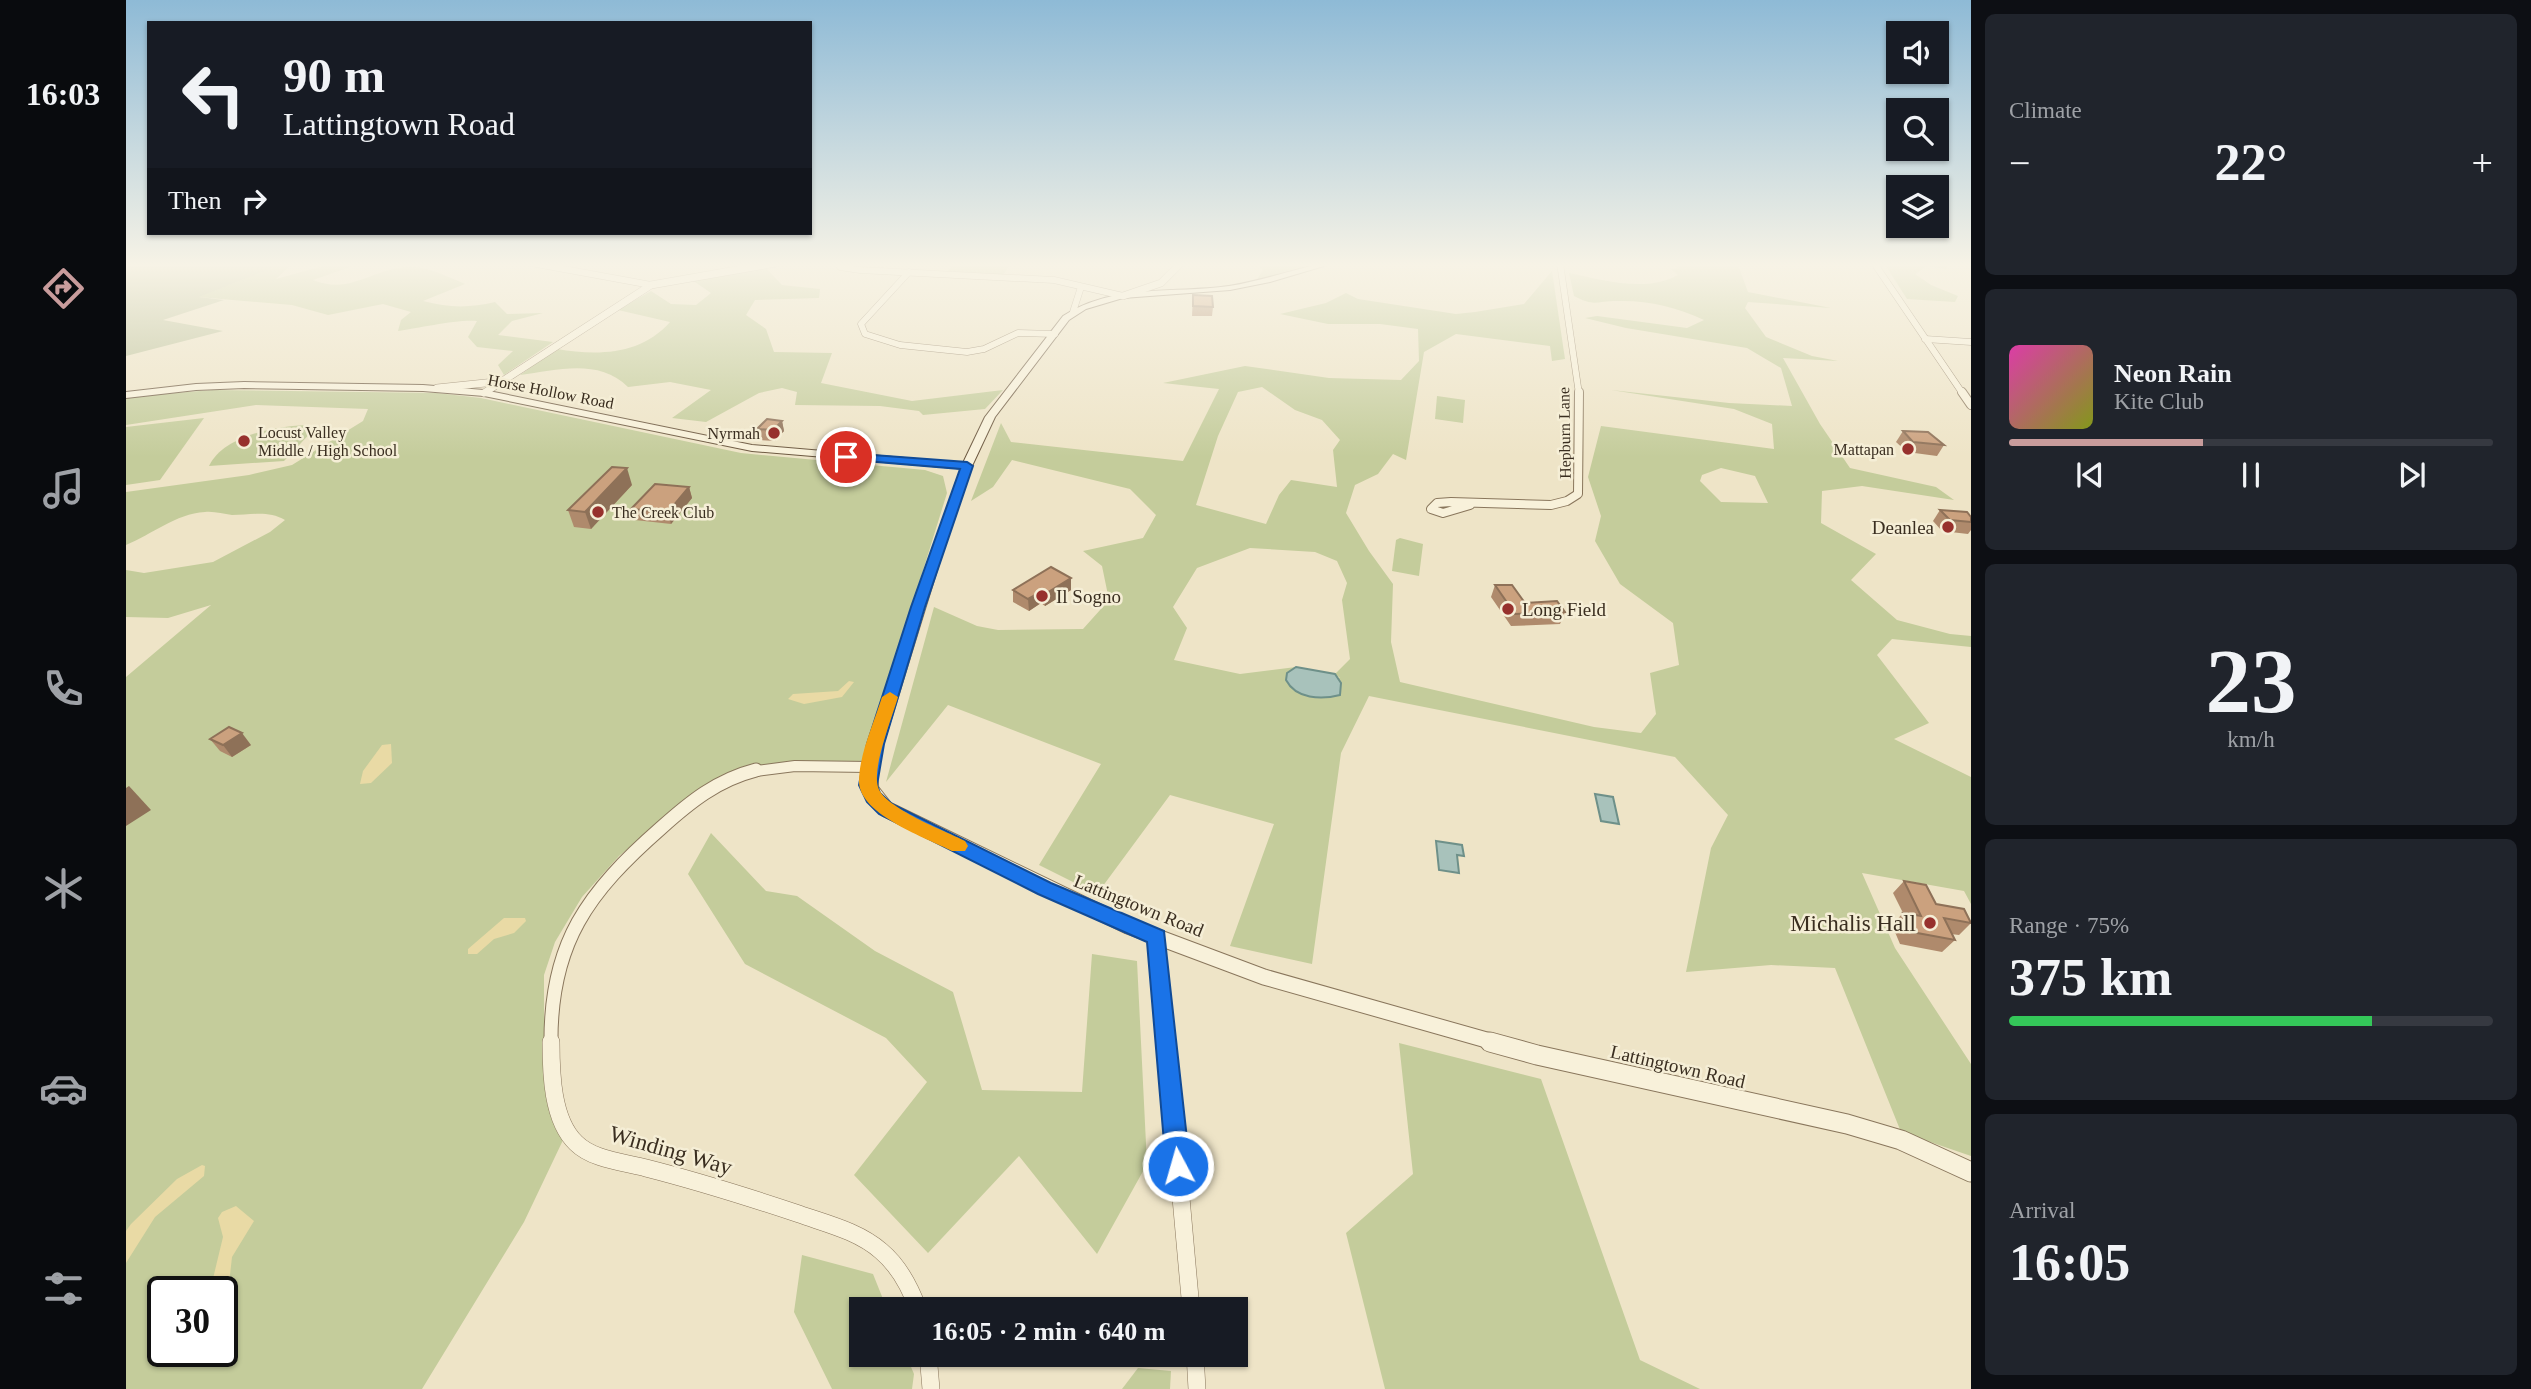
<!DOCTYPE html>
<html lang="en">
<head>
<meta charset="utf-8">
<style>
  :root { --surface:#171b24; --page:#20242c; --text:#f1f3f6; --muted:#9ea1a6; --line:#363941; --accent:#c89c9c }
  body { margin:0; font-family:Georgia,serif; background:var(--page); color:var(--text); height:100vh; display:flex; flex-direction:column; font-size:26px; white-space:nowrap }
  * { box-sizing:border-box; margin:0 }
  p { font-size:23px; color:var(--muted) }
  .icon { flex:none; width:38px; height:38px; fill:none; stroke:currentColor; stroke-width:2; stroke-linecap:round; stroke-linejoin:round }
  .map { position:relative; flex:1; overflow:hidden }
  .details { display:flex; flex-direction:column; gap:14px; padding:14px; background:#0d0f14; width:560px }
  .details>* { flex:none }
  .top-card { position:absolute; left:21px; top:21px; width:665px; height:214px; border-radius:0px; box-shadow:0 2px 5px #0004; background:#171b24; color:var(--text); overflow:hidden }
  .fabs { position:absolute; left:1760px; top:21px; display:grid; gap:14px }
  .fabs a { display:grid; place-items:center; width:63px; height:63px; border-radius:0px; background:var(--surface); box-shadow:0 2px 5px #0004; font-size:35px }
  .speed { position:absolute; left:21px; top:1276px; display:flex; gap:14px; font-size:35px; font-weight:700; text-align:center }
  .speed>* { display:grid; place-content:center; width:91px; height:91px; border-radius:50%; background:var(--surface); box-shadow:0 2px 5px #0004; line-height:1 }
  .speed .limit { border:4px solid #111; border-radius:10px; background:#fff; color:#111 }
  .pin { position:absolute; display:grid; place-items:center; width:60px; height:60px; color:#fff; margin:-30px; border:4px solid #fff; border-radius:50%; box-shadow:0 2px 7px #0007 }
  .me { position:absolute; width:77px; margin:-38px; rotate:354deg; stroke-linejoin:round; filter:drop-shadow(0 0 5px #0008) }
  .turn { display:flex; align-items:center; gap:24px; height:147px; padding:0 21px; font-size:32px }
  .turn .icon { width:91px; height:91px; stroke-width:2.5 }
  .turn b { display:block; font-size:49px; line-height:60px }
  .then { display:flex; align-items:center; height:66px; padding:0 21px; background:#0003; gap:14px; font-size:26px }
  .big { font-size:52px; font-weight:700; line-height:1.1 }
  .details .widget { flex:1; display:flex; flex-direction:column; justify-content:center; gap:10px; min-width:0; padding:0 24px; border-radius:10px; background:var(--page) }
  .details .dial { align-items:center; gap:0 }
  .dial b { font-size:91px; line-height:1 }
  .song { display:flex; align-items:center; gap:21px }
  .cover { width:84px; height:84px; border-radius:10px; background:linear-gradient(135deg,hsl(320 70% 55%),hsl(70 70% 35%)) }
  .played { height:7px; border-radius:4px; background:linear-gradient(90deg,var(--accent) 40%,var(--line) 40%) }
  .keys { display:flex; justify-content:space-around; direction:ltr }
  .heat { display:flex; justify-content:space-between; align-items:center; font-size:38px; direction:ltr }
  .charge { height:10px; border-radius:5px; background:linear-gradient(90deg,#34c759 75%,var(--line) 0) }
  .trip { position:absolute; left:723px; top:1297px; width:399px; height:70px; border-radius:0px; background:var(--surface); box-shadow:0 2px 5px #0004; font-weight:700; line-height:70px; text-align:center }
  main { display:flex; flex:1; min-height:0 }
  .tabs { display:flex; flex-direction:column; width:126px; justify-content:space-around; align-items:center; background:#090b0e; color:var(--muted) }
  .tabs .icon { width:49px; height:49px }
  .tabs .selected { color:var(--accent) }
  .tabs b { font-size:32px; color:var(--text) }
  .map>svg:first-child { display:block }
</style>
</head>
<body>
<main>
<nav class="tabs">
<b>16:03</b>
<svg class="icon selected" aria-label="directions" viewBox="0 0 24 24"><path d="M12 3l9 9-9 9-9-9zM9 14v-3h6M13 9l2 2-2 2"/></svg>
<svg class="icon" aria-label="music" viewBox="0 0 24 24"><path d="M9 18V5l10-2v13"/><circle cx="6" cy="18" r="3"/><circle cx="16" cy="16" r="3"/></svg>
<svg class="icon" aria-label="phone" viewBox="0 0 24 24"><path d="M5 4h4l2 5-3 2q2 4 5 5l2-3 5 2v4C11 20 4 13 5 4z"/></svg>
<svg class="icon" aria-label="climate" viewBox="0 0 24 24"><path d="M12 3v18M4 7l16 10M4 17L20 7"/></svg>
<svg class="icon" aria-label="car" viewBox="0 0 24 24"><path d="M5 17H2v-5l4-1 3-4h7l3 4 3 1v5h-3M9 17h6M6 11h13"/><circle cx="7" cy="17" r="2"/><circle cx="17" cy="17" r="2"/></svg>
<svg class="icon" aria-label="filters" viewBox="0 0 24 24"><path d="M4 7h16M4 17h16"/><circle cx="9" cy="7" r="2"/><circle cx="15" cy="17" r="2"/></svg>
</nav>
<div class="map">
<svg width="1845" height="1389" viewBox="0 0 1845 1389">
  <rect width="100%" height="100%" fill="#eee4c7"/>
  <g fill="#c4cc9b" fill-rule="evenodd">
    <path d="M159 263 166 264 150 279 208 263 227 266 187 280C225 295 245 269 281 267 299 265 322 277 339 284L297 301C323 308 343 308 369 302L381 314 417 313 386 321 372 335 427 342 378 375 372 365 387 351 351 347 342 337 351 321C332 319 293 328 272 331L275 320 285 312 257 304 202 315 166 305 72 297Z"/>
    <polygon points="830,263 885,263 877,275 820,272"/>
    <polygon points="1129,263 1187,263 1130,281 1137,270"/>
    <path d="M1544 263H1633L1612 265 1622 292 1705 308 1622 302 1619 308 1640 337 1686 356 1712 361 1657 358 1694 424 1724 468 1810 487 1828 500 1736 486 1696 491 1695 523 1750 554 1725 580 1771 620 1824 634 1845 636V647L1766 639 1751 655 1803 723 1768 739 1845 777V904L1838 891 1736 873 1769 948 1845 1064V1156L1775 1132 1709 968 1645 965 1560 972 1585 848 1602 815 1549 757 1243 696 1215 753 1186 964 1104 946 1148 824 1044 795 971 894 913 865 975 764 822 705 760 782 808 607 851 626 872 630 957 629 983 600 976 566 957 551 1017 538 1030 515 1004 489 886 460 867 487 845 501 875 423 885 442 1057 461 1093 389 1037 383 1119 366 1203 378 1275 380 1293 361 1292 329 1254 324H1202L1154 314 1200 303 1220 293 1232 299 1330 314 1349 312 1398 304 1426 271 1439 359 1426 361 1424 346 1330 334 1298 352 1280 460 1267 454 1252 474 1229 485 1220 513 1243 551 1267 584 1265 642 1274 682 1468 727 1515 733 1530 714 1524 673 1553 665 1547 623 1494 584 1469 541 1475 516 1462 477 1475 426 1648 449 1646 424 1608 409 1485 390 1603 403 1666 406 1655 368 1621 348 1500 328 1459 318 1471 316 1561 328 1578 320C1551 307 1521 300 1491 301 1470 301 1469 307 1448 296L1443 273C1477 280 1520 293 1552 275L1545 269 1552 268ZM1136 387 1169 410 1196 420 1214 440 1207 450 1211 487 1165 480 1153 495 1140 524 1070 505 1092 436 1112 392ZM1595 468 1629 476 1642 503 1595 502 1574 481 1576 475ZM1124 548 1189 552 1211 561 1221 583 1216 600 1224 659 1209 674 1214 678 1161 673 1170 667 1114 674 1048 660 1061 628 1047 607 1071 568Z"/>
    <polygon points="1758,263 1822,263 1820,269 1801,266 1789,274 1805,285 1832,296 1829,302 1781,299"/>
    <path d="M640 268 656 285 694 289 693 298 629 300 620 315 640 329 648 352 706 353 695 383 786 401 877 390 859 409 797 415 793 411 754 406 669 405 671 392 656 388 633 393 580 422 546 418 585 390 544 382 502 387C473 358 431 370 394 375L431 349C472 356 515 355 544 322L492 310 525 291 545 304 570 305 585 293 566 280Z"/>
    <path d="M86 390 311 393 355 398 615 453 799 470 817 476 821 493 737 764H670L578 788 493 856 456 897 429 942 418 975V1038L438 1138 398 1222 296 1389H0V677L85 605 42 618 0 617V570L18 573 87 562 144 532 159 520C142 510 125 515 106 515 97 514 88 511 79 512 49 514 27 534 0 545V492L123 475 166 465 237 421 242 409 130 405 0 425V397ZM37 1292H96V1351H37Z"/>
    <polygon points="1311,396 1339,400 1337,423 1309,419"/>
    <polygon points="78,418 34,480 0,485 0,427"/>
    <path d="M192 425 158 461 83 466C99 433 159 424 192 425Z"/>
    <polygon points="1274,538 1297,544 1293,576 1266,571 1270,540"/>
    <polygon points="585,833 640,891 671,896 749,951 827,992 856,1090 956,1092 966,954 1011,961 1021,1164 971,1254 893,1156 802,1253 728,1175 801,1082 760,1038 619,964 562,874"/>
    <polygon points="1273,1043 1415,1079 1514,1360 1574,1389 1259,1389 1220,1233 1287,1174"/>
    <polygon points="676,1255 747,1274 761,1309 735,1309 735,1354 780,1355 788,1374 786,1389 706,1389 668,1312"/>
    <polygon points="1012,1368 1045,1371 1044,1389 996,1389"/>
  </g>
  <g fill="#e9daa5">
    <polygon points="723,681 728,682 716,697 678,704 662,699 667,694 712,691"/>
    <polygon points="265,744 266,763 245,783 234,784 237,771 256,745"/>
    <polygon points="378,918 399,918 400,921 388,933 368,939 351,954 342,954 342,949"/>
    <polygon points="76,1165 79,1166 78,1176 29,1217 0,1263 0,1231 5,1224 51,1179"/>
    <polygon points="110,1206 128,1221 106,1257 103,1284 96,1297 96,1292 84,1291 97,1237 92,1218 96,1212"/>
  </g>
  <polygon fill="#bbc199" points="0,263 159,263 73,297 98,300 37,320 97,331 0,356"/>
  <g fill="#a8c2bb" stroke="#6e9089" stroke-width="2">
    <path d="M1170 667 1209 674 1215 683 1214 695C1195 700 1170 699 1160 680L1161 673Z"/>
    <polygon points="1469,794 1487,797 1493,824 1475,821"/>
    <polygon points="1310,841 1336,845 1338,856 1331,855 1333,873 1313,870"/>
  </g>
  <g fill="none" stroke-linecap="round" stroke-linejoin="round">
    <defs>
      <g id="minor-far4">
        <polyline points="405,263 525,285"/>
        <polyline points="711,263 714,267 734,270 928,280 997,296"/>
        <polyline points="1434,263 1453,394"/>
        <polyline points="1748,263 1837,394"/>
        <polyline points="783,272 735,324 739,334 774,345 841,352 858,349 892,333 929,334"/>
        <polyline points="947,312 955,287"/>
        <polyline points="1799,339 1845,342"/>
      </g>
      <g id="minor-far3">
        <polyline points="1836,392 1845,405"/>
        <polyline points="1344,505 1317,513 1305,509 1311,503 1325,502 1425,505 1441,501 1452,494 1453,392"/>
      </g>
      <polyline id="minor-far2" points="623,772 669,766 743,767"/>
      <g id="minor-far1">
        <polyline points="1031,937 1041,1043"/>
        <path d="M425 1043C424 943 462 892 535 828 564 802 591 780 630 770"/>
      </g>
      <g id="minor">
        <path d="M425 1042C425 1073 426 1120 450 1143 467 1160 498 1162 520 1168 571 1181 622 1197 673 1214 701 1224 732 1231 755 1251 773 1266 784 1287 792 1309"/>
        <polyline points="1041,1042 1065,1309"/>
        <polyline points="802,1354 805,1389"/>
        <polyline points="1069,1354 1071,1389"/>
      </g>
      <g id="tertiary-far4">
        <polyline points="997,296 1035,283 1055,263"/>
        <polyline points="311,388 369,382"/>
        <polyline points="358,393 525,285 650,263"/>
      </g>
      <polyline id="tertiary-far3" points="808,560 841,466"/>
      <polyline id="tertiary-far2" points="743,772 809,558"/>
      <polyline id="tertiary-far1" points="743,770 745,790 760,809 1002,926 1138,977 1371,1043"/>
      <polyline id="tertiary" points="1364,1042 1411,1055 1721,1124 1775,1140 1845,1172"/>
      <path id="secondary" d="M1197 263H1208L1144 282 1104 290 997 298 960 309 943 320 869 417 846 466 841 469 626 451 358 396 297 391 118 388 70 390 0 398V392L70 384 118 382 297 385 358 390 626 445 837 463 859 417 937 316C988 283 1046 294 1103 286 1135 281 1166 270 1197 263Z"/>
    </defs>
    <use href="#minor-far4" stroke="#89765c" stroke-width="7"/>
    <use href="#minor-far3" stroke="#89765c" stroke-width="10"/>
    <use href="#minor-far2" stroke="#89765c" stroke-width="12"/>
    <use href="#minor-far1" stroke="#89765c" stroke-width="15"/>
    <use href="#minor" stroke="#89765c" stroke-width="18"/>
    <use href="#tertiary-far4" stroke="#89765c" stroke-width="8"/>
    <use href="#tertiary-far3" stroke="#89765c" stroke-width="11"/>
    <use href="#tertiary-far2" stroke="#89765c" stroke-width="13"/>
    <use href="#tertiary-far1" stroke="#89765c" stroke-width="17"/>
    <use href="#tertiary" stroke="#89765c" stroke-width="21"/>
    <use href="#secondary" stroke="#6b573f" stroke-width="2"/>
    <use href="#minor-far4" stroke="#f8f1da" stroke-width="6"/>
    <use href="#minor-far3" stroke="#f8f1da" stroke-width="8"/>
    <use href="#minor-far2" stroke="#f8f1da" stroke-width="10"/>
    <use href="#minor-far1" stroke="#f8f1da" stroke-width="13"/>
    <use href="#minor" stroke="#f8f1da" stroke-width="17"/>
    <use href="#tertiary-far4" stroke="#f8f1da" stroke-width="7"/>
    <use href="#tertiary-far3" stroke="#f8f1da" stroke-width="10"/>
    <use href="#tertiary-far2" stroke="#f8f1da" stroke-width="11"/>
    <use href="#tertiary-far1" stroke="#f8f1da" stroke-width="15"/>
    <use href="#tertiary" stroke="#f8f1da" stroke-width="19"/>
    <use href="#secondary" fill="#f8f1da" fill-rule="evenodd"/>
  </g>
  <g fill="#af8a6c">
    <polygon points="1067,295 1087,307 1086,316 1066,316"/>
    <polygon points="656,421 658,431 649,441 633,440 631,429"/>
    <polygon points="1777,431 1818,445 1811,456 1781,452 1770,442"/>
    <polygon points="506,485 465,529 448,527 442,510"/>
    <polygon points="563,487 566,498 545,524 509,520 505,509"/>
    <polygon points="1814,510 1845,517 1845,530 1842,534 1816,531 1807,521"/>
    <polygon points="945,578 945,590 919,606 915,603 903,611 887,602 887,590"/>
    <polygon points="1369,585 1399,603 1439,612 1434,624 1385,626 1365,597"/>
    <polygon points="84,739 125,745 106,757 94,751"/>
    <polygon points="1778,881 1810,904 1845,923 1833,935 1825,934 1829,940 1816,952 1774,944 1766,925 1777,913 1767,893"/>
  </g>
  <g fill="#8e7158">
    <polygon points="656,421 658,431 649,441 647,430"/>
    <polygon points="501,468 506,485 465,529 459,512"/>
    <polygon points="563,487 566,498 545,524 542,512"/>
    <polygon points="945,578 945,590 919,606 919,594"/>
    <polygon points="915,592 915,603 903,611 902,599"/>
    <polygon points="116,733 125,745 106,757 97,745"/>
    <polygon points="3,786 25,810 0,826 0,788"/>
  </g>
  <g fill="#cba17e" stroke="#8e7158" stroke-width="2">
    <polygon points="1067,295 1086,296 1087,307 1067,306"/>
    <polygon points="641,419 656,421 647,430 631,429"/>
    <polygon points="1777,431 1802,432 1818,445 1787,442"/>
    <polygon points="486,467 501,468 459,512 442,510"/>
    <polygon points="529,484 563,487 542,512 505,509"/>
    <polygon points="1814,510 1841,512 1845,517 1845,522 1824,520"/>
    <polygon points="925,567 945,578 919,594 915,592 902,599 887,590"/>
    <polygon points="1369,585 1386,585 1399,603 1431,601 1439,612 1389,614"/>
    <polygon points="103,727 116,733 97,745 84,739"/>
    <polygon points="1778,881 1800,885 1810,904 1838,909 1845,923 1818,918 1829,940 1786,932 1777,913 1795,916"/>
  </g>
  <linearGradient id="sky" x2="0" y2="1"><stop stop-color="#8ebad6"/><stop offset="0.58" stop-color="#f7f3e6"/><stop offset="1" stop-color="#f7f3e6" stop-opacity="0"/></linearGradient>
  <rect width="1845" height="457" fill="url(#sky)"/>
  <polygon fill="#1a73e8" stroke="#114b97" stroke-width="2" points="720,453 841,462 847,466 799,607 758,744 751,785 754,793 766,804 925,883 1038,931 1064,1166 1061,1174 1052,1178 1044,1174 1040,1166 1021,942 912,894 753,814 741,802 733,785 741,744 785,607 834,469 716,459 716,454"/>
  <path fill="#f59e0b" d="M764 692 772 697C766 718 746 767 752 787 758 808 820 831 839 841L842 846 839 851H826C801 838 734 815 733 782 733 754 748 723 756 697Z"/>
  <g fill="#97312d" stroke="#f5eed6" stroke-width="2.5">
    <circle cx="648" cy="433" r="7"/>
    <circle cx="118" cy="441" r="7"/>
    <circle cx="1782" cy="449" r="7"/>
    <circle cx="472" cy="512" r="7"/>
    <circle cx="1822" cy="527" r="7"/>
    <circle cx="916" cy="596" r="7"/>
    <circle cx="1382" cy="609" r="7"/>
    <circle cx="1804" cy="923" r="7"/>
  </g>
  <g text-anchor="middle" stroke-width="5" stroke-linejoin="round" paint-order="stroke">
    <g font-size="16" fill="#3a2e20" stroke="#f5eed6">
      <text transform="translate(425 391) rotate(11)" y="6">Horse Hollow Road</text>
      <text transform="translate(1438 433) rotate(-91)" y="6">Hepburn Lane</text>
    </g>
    <g font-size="16" fill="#3a2e20" stroke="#f5eed6" text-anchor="start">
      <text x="132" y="438">Locust Valley<tspan x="132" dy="18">Middle / High School</tspan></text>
      <text x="634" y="439" text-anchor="end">Nyrmah</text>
      <text x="1768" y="455" text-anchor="end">Mattapan</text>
      <text x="486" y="518">The Creek Club</text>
    </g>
    <g font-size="19" fill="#3a2e20" stroke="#f5eed6" text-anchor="start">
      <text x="1808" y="534" text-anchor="end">Deanlea</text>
      <text x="930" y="603">Il Sogno</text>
      <text x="1396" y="616">Long Field</text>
    </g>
    <g font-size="19" fill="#3a2e20" stroke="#f5eed6">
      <text transform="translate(1013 905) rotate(22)" y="7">Lattingtown Road</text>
      <text transform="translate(1552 1066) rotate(13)" y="7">Lattingtown Road</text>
    </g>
    <g font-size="23" fill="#3a2e20" stroke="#f5eed6" text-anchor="end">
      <text x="1790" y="931">Michalis Hall</text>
    </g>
    <g font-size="23" fill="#3a2e20" stroke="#f5eed6">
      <text transform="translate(545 1150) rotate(16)" y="8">Winding Way</text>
    </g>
  </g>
</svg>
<div class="fabs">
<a><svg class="icon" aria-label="sound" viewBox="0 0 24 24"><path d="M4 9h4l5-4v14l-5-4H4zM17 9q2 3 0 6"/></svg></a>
<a><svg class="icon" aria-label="search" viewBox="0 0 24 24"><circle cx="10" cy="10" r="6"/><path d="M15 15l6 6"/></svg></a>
<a><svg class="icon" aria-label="layers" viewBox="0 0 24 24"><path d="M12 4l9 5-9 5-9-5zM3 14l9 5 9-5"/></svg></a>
</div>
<div class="speed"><div class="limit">30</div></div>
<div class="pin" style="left:720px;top:457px;background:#d93025"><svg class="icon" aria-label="arrive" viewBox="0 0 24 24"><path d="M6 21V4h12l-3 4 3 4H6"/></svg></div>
<svg class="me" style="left:1052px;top:1166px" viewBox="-20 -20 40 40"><circle r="17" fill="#1a73e8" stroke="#fff" stroke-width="3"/><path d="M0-11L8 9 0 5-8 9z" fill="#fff"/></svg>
<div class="trip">16:05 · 2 min · 640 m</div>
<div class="top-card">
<div class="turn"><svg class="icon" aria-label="left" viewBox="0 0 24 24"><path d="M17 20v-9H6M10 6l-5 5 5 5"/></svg><div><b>90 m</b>Lattingtown Road</div></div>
<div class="then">Then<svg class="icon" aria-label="right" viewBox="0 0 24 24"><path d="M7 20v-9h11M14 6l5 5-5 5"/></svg></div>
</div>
</div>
<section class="details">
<div class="widget"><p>Climate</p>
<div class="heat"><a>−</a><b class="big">22°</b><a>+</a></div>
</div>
<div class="widget">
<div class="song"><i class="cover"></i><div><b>Neon Rain</b><p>Kite Club</p></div></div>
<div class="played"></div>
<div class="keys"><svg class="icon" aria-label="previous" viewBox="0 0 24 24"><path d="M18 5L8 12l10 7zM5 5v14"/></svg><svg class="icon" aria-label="pause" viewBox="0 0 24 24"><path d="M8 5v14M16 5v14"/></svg><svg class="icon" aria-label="next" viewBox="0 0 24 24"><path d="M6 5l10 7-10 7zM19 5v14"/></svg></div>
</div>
<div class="widget dial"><b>23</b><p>km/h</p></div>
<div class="widget"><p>Range · 75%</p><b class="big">375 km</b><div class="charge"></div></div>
<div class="widget"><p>Arrival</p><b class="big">16:05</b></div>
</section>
</main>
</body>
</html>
